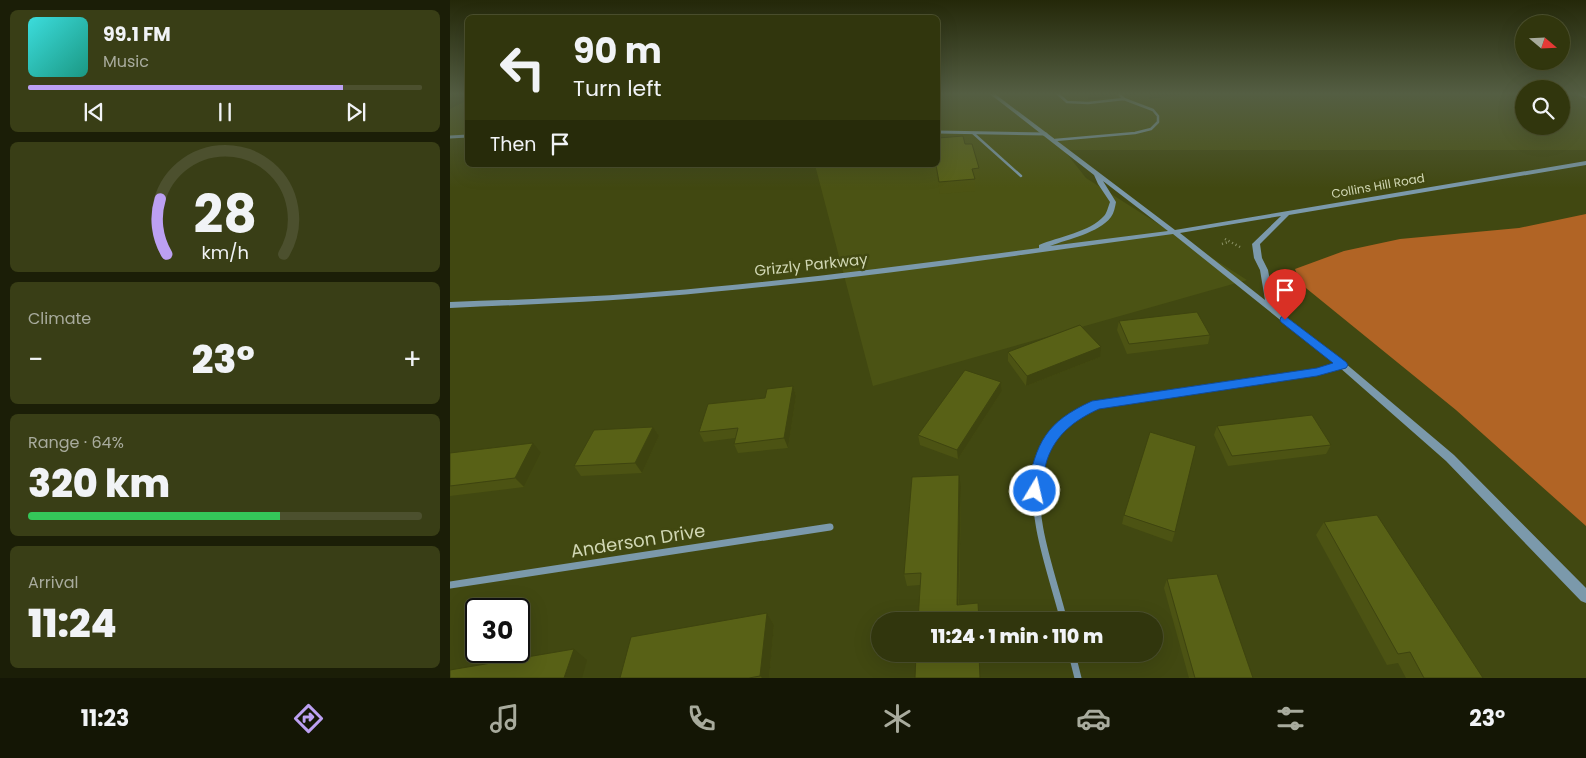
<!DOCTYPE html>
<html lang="en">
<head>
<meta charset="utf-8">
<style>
  :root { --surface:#31360d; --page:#393e16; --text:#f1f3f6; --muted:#a8ab9d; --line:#4c502e; --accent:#bca0f2 }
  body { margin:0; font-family:Poppins,sans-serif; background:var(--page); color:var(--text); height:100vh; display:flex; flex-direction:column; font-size:19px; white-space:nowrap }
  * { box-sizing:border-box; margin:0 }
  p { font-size:16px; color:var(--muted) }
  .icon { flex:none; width:28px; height:28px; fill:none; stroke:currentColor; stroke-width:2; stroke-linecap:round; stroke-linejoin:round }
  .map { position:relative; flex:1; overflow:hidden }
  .side { display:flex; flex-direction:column; gap:10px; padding:10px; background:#1b1e07; width:450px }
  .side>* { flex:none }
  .top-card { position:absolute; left:15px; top:15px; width:475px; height:152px; border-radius:8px; box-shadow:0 5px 20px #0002,0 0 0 1px var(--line); background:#31360d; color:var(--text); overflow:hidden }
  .needle { width:32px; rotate:109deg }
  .tools { position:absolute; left:1065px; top:15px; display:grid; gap:10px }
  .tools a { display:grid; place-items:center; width:55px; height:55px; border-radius:50%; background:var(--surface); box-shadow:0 5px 20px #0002,0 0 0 1px var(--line); font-size:25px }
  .speed { position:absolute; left:15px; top:598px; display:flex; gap:10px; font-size:25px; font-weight:700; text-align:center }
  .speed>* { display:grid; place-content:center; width:65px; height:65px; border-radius:50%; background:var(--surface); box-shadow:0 5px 20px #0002,0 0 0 1px var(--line); line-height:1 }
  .speed .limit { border:2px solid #111; border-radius:8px; background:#fff; color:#111 }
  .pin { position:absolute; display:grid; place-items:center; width:42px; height:42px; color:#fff; margin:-51px -21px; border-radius:50% 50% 50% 0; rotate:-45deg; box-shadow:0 0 5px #0007 }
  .pin .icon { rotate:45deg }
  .me { position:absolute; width:55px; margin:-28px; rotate:9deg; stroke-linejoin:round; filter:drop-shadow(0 0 4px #0008) }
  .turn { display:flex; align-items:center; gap:18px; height:105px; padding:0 25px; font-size:22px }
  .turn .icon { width:65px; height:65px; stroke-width:2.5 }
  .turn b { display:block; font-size:35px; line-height:42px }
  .then { display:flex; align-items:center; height:48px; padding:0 25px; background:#0003; gap:10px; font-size:19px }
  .big { font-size:38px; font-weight:800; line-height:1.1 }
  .side .tile { flex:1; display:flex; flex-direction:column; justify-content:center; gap:8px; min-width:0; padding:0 18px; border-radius:8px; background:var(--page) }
  .side .dial { align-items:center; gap:0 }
  .dial svg { height:130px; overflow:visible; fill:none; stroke:var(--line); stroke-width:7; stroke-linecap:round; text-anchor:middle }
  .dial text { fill:var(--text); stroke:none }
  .song { display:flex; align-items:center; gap:15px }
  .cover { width:60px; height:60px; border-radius:8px; background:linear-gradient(135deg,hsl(180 70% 55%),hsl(170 70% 35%)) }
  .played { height:5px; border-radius:2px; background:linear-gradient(90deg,var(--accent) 80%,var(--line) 80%) }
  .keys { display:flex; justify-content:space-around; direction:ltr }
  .heat { display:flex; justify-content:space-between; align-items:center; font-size:28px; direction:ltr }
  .charge { height:8px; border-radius:4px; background:linear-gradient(90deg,#34c759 64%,var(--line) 0) }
  .trip { position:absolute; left:421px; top:612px; width:292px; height:50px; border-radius:25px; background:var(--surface); box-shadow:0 5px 20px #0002,0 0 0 1px var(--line); font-weight:800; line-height:50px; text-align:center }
  .tabs { display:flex; height:80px; justify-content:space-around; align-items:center; background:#141605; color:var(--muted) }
  .tabs .icon { width:35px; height:35px }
  .tabs .selected { color:var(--accent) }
  .tabs b { font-size:22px; color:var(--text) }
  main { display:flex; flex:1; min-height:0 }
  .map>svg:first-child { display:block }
</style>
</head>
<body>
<main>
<section class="side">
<div class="tile">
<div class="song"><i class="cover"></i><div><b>99.1 FM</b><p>Music</p></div></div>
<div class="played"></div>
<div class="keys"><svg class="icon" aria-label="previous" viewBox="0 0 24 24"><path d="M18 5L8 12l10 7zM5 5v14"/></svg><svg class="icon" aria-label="pause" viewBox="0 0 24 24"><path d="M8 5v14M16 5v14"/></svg><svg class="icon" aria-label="next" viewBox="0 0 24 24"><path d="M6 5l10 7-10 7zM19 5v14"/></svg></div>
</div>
<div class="tile dial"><svg viewBox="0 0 100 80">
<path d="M14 69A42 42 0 1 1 86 69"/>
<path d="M14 69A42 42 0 0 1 10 35" stroke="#bca0f2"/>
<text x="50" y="56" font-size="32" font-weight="700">28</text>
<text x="50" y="72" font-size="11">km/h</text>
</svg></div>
<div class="tile"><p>Climate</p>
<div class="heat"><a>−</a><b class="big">23°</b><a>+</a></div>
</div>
<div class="tile"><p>Range · 64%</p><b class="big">320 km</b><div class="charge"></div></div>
<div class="tile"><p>Arrival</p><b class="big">11:24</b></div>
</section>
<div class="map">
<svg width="1136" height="678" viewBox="0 0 1136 678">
  <rect width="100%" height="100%" fill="#414811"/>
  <g fill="#4b5314">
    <rect x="0" y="94" width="17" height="44"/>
    <polygon points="488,94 1074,94 1074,126 1111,126 1111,94 1136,94 1136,150 614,150 636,178 797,280 423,386 365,165 488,165"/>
  </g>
  <polygon fill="#b16425" points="1136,214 1136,526 1006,410 851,284 845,269 894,251 950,239 1069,228"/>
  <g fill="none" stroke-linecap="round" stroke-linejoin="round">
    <g stroke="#8c9366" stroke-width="2.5" stroke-dasharray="1 3" stroke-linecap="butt">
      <polyline points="775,239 790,247"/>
      <polyline points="772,244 778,242"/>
    </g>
    <g stroke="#7b99ab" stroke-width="2.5">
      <polyline points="669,94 674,99"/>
      <polyline points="1129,94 1136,97"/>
      <polyline points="523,133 571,176"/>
      <polyline points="605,140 685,133 701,129 708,122 708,116 703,110 674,99 638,103 617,102 608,94"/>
    </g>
    <g stroke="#7b99ab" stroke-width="3">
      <polyline points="488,132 596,134"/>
      <polyline points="0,137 18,136"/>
    </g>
    <path stroke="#7b99ab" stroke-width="5.5" d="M588 472C594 436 616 419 647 404L867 372 892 365"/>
    <g stroke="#7b99ab" stroke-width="7">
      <path d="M588 471C580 520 602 573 614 621"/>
      <polyline points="0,585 380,527"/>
      <polyline points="622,654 628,678"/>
    </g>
    <path fill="#7b99ab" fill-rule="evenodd" d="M540 94H545L725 230 1136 161V165L839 215 810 244 812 258 818 270 825 308 895 363 1004 455 1136 588V603L1131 601 996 461 889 367 723 234C569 255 415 278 261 292 174 301 87 304 0 308V302C87 299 174 296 261 287 371 277 480 262 589 248V245C608 237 640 232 654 216 657 213 658 207 660 202L648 184 644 175ZM653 181 718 231 600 246C618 239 649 233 661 217 664 213 665 207 666 202ZM831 216 802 244 804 258 810 270 815 300 730 233Z"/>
  </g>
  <g fill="#4c5313">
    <polygon points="632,94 667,94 667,97 638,100"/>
    <polygon points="693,94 731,94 731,95 699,99"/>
    <polygon points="515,144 529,168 530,180 525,180 525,191 490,194 485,165 488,165"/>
    <polygon points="669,321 760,335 758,344 677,354 667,330"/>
    <polygon points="558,352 650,357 576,386 558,361"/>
    <polygon points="551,382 552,391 508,459 470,445 468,435"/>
    <polygon points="343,386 346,396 338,448 288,453 284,444 285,438 254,442 249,432 315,398"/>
    <polygon points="767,426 881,445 876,454 778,466 764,435"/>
    <polygon points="203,427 209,436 192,473 131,476 124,466"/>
    <polygon points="0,453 91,453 74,487 0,496"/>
    <polygon points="511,487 509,604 529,614 529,621 468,621 470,585 457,586 454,574"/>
    <polygon points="674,515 725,532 722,542 672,524"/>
    <polygon points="874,522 1033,678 956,678 948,663 937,665 866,535"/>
    <polygon points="717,579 803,678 739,678 714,588"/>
    <polygon points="317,613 324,625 319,678 170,678"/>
  </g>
  <g fill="#3e440f">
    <polygon points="2,94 18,94 18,100 0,109 0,95"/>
    <polygon points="638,94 667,94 667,97 638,100"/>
    <polygon points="675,94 692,94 675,96"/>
    <polygon points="700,94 731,94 731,95 699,99"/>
    <polygon points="651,347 650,357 576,386 577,376"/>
    <polygon points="551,382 552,391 508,459 507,450"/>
    <polygon points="343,386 346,396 338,448 334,438"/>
    <polygon points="203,427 209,436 192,473 185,463"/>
    <polygon points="83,443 91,453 74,487 65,478"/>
    <polygon points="509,475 511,487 508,616 507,605"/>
    <polygon points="317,613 324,625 319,678 312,678 310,676"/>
    <polygon points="124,649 137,660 132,678 114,678"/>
    <polygon points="529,654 530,654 530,678"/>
  </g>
  <g fill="#586116" stroke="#3e440f">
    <polygon points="513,136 515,144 522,144 529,168 522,169 525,179 489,182 486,165 488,165 488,138"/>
    <polygon points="747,312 760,335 679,344 669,321"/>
    <polygon points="630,325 651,347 577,376 558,352"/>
    <polygon points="515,370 551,382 507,450 468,435"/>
    <polygon points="343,386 334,438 284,444 288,428 249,432 258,404 315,398 317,389"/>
    <polygon points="862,415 881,445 782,456 767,426"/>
    <polygon points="203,427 185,463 124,466 144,430"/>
    <polygon points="700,432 746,446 725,532 674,515"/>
    <polygon points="83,443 65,478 0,486 0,453"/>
    <polygon points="509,475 507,605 528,603 529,621 468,621 471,573 454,574 462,477"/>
    <polygon points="927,515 1033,678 974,678 960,652 948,654 874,522"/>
    <polygon points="767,574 803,678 745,678 717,579"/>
    <polygon points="317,613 310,676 299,678 170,678 181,637"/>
    <polygon points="124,649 114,678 0,678 0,670"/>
    <polygon points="466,654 529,654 530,678 465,678"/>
  </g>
  <linearGradient id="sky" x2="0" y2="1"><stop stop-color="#242809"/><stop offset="0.5" stop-color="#545e43"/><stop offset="1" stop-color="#545e43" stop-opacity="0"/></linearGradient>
  <rect width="1136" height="188" fill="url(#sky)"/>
  <path fill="#1a73e8" stroke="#114b97" d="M835 316 896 362 898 365 896 368 867 376 649 409C625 420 606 434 597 460 593 472 595 485 590 495L585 497 580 495 577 491C586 442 596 422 642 401L867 368 883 363 831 322 830 320 831 317Z"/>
  <g text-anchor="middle" stroke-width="5" stroke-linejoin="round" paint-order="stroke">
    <g font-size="12" fill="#d1d7b4" stroke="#414811">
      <text transform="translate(928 186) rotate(-10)" y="4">Collins Hill Road</text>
    </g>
    <g font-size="15" fill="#d1d7b4" stroke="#414811">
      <text transform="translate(361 265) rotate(-6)" y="5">Grizzly Parkway</text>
    </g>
    <g font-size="18" fill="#d1d7b4" stroke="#414811">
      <text transform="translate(188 541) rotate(-9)" y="6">Anderson Drive</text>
    </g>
  </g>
</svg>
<div class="tools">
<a><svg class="needle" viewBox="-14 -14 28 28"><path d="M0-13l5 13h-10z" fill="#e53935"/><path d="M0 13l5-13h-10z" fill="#a8ab9d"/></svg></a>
<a><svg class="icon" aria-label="search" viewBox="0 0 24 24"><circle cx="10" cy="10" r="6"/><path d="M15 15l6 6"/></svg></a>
</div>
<div class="speed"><div class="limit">30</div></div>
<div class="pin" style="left:835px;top:320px;background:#d93025"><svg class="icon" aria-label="arrive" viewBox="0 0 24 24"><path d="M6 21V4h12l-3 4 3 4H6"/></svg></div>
<svg class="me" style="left:585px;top:491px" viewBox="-20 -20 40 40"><circle r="17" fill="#1a73e8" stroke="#fff" stroke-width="3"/><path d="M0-11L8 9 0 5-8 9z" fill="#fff"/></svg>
<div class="trip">11:24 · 1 min · 110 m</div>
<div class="top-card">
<div class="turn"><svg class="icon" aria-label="left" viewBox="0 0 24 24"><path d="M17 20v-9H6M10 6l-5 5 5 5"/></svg><div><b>90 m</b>Turn left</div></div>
<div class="then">Then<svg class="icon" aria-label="arrive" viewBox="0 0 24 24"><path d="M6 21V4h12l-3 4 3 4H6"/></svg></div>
</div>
</div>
</main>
<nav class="tabs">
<b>11:23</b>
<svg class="icon selected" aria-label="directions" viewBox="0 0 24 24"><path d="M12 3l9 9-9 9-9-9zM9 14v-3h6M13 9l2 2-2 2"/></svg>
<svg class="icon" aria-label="music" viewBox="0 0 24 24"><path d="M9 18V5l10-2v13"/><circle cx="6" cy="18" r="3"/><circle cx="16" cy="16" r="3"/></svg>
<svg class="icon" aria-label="phone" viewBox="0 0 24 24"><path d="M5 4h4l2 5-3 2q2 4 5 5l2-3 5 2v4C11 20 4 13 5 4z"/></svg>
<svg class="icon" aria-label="climate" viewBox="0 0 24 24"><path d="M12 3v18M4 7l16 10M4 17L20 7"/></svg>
<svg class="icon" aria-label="car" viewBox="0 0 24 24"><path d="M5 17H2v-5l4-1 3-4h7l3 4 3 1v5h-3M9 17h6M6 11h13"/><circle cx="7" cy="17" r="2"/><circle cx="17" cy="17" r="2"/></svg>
<svg class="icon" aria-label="filters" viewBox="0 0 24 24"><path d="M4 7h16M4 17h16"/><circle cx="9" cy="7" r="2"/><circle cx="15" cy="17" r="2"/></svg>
<b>23°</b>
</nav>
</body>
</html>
